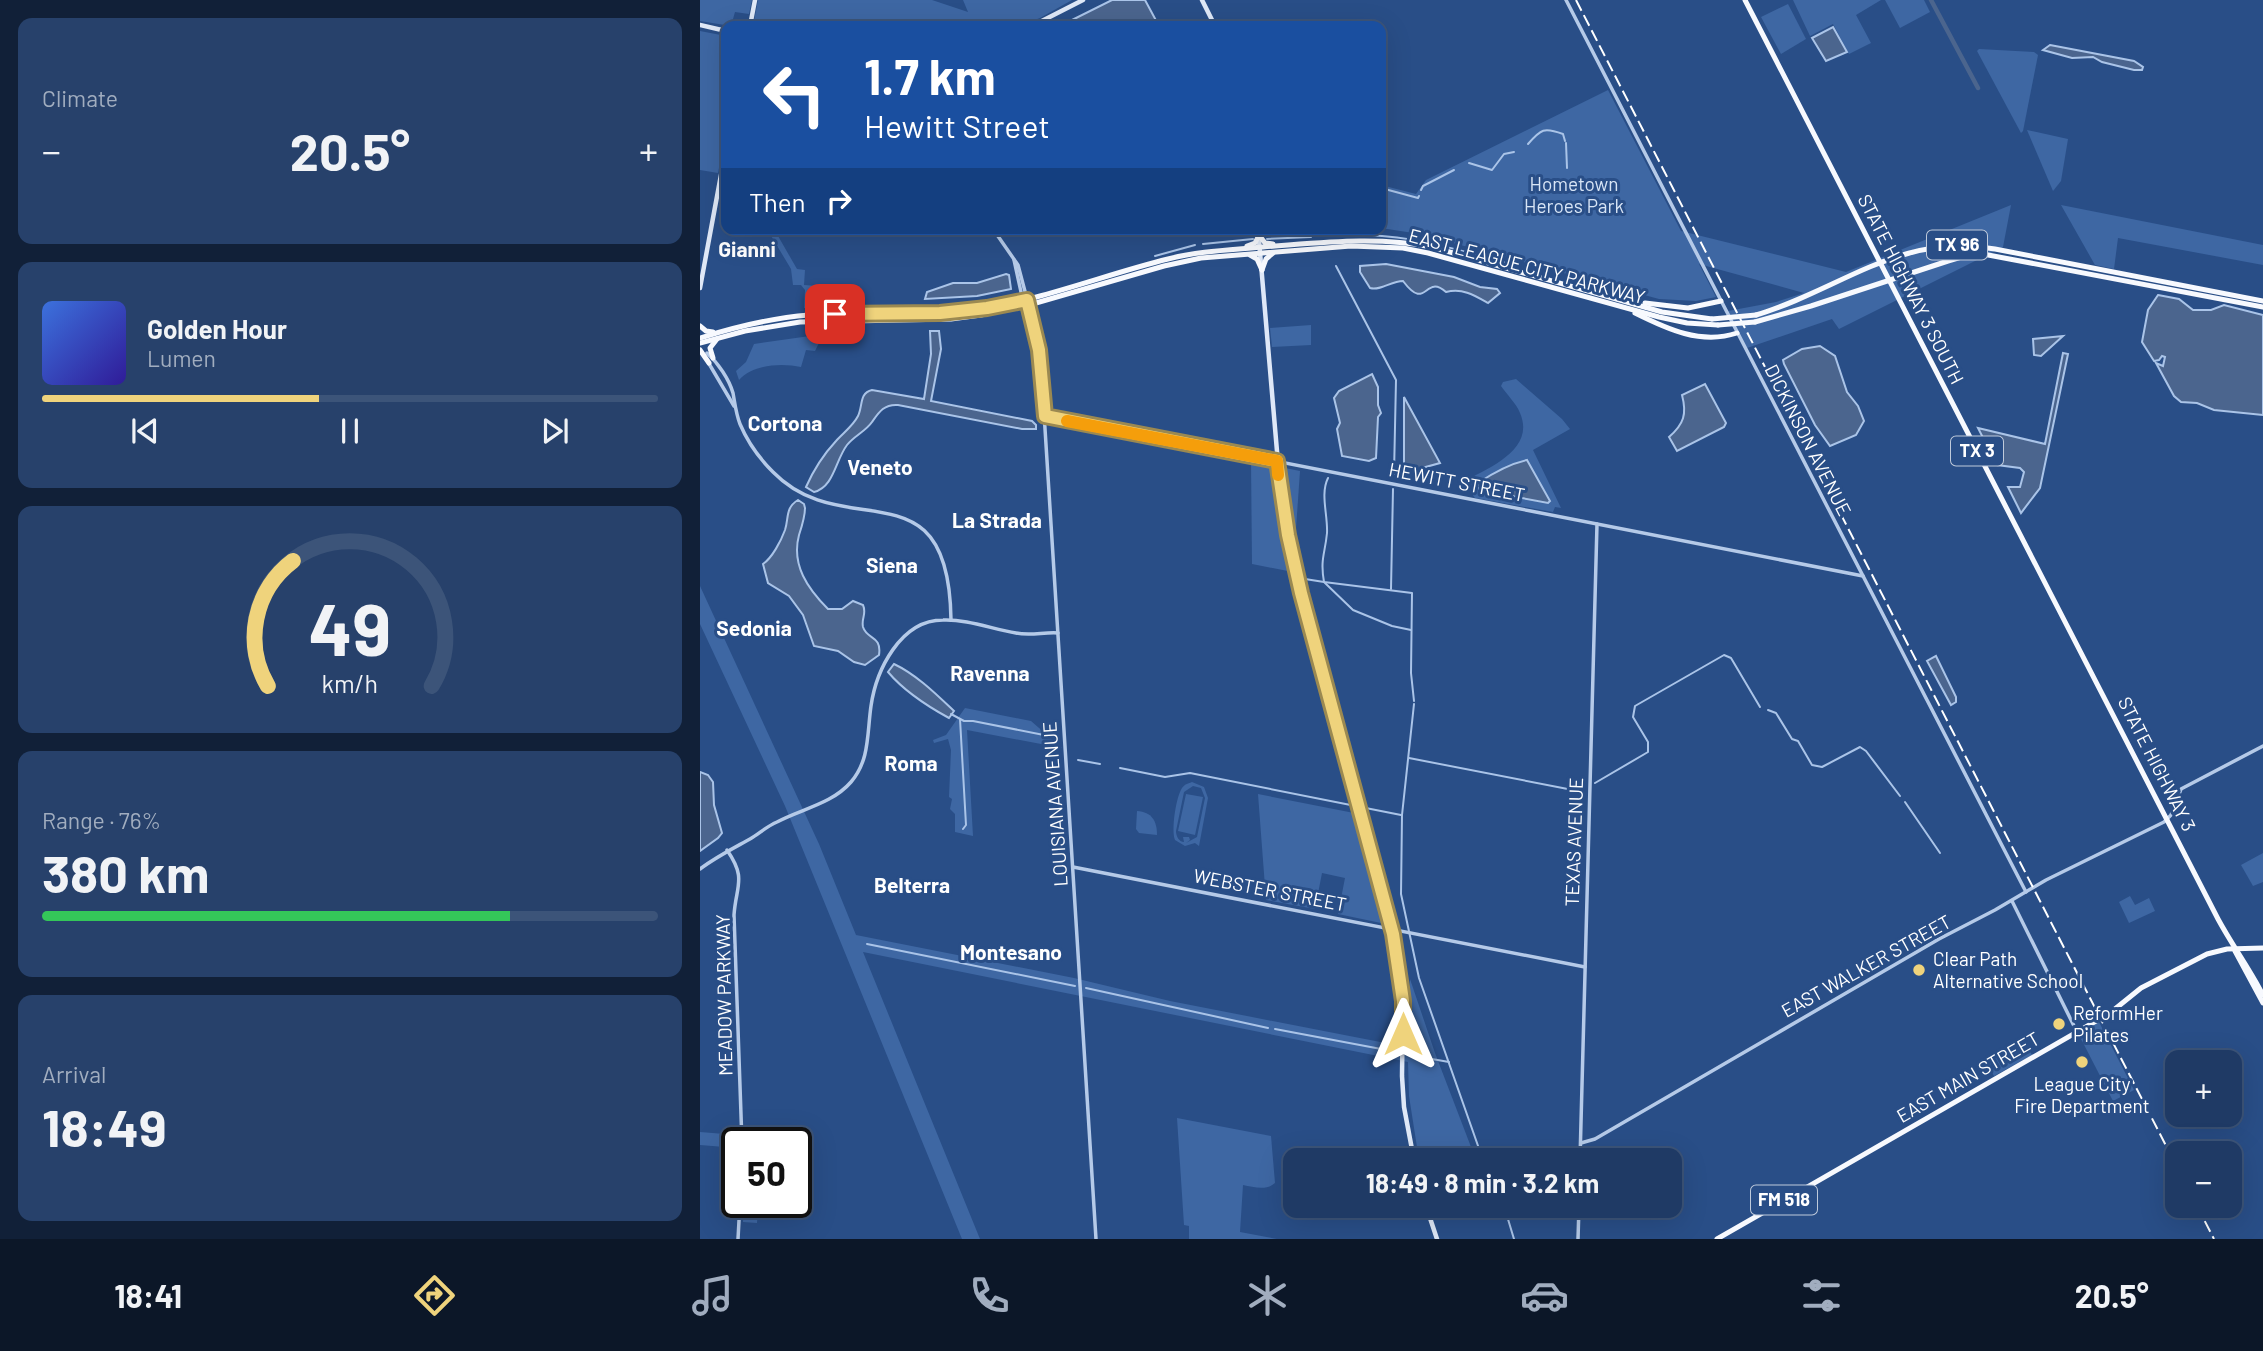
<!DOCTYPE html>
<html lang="en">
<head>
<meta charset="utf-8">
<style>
  :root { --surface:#1f3a65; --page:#27416b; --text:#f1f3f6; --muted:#a1adbf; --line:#3c5479; --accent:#efd37c }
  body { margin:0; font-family:Barlow,sans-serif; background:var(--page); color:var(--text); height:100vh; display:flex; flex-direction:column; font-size:26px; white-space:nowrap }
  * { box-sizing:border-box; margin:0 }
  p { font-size:23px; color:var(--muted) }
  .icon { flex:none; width:38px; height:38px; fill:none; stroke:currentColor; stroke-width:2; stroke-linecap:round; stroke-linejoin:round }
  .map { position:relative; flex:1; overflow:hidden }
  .panel { display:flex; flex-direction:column; gap:18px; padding:18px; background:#112038; width:700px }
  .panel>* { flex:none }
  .hud { position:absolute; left:21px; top:21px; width:665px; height:214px; border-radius:14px; box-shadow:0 7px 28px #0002,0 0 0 2px var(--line); background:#1a4fa0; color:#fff; overflow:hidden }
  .controls { position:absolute; left:1465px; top:1050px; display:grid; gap:14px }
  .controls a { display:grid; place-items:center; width:77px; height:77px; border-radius:14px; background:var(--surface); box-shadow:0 7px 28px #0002,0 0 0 2px var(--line); font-size:35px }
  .speed { position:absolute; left:21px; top:1127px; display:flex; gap:14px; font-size:35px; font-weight:700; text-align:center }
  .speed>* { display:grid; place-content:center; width:91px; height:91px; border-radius:50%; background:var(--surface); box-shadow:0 7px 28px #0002,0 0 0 2px var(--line); line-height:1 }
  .speed .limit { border:4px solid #111; border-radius:10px; background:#fff; color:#111 }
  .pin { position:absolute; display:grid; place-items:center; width:60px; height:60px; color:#fff; margin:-30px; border-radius:14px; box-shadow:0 4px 10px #0006 }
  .me { position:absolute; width:77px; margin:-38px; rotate:0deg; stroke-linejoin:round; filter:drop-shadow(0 0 5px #0008) }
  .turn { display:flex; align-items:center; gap:24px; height:147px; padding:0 28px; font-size:32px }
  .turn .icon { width:91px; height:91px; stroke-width:2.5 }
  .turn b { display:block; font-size:49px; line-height:60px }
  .then { display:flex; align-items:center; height:66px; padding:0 28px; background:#0003; gap:14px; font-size:26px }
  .big { font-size:52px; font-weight:700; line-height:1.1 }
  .panel .widget { flex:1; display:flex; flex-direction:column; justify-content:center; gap:10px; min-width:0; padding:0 24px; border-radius:14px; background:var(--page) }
  .panel .dial { align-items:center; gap:0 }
  .dial svg { height:182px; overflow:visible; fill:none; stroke:var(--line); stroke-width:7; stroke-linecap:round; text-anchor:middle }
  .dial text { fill:var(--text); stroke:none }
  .song { display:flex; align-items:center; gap:21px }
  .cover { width:84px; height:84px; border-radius:10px; background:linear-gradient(135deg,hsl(220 70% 55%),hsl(250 70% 35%)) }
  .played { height:7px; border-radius:4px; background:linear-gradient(90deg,var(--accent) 45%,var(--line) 45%) }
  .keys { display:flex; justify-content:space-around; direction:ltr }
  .heat { display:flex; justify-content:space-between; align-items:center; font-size:38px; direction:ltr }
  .charge { height:10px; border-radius:5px; background:linear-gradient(90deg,#34c759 76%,var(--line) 0) }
  .trip { position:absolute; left:583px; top:1148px; width:399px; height:70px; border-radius:14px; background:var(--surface); box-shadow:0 7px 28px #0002,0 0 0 2px var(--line); font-weight:700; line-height:70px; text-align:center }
  .tabs { display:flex; height:112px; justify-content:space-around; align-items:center; background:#0c1728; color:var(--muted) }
  .tabs .icon { width:49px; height:49px }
  .tabs .active { color:var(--accent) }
  .tabs b { font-size:32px; color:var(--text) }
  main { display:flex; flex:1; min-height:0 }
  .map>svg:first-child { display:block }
</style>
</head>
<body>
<main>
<section class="panel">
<div class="widget"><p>Climate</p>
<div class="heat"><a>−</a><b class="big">20.5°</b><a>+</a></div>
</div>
<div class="widget">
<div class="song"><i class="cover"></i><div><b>Golden Hour</b><p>Lumen</p></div></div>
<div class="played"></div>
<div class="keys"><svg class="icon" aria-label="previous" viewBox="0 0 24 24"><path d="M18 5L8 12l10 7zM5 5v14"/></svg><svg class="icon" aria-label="pause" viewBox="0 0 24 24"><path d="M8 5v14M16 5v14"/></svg><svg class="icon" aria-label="next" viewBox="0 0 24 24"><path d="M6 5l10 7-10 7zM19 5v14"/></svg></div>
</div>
<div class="widget dial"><svg viewBox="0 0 100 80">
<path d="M14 69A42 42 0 1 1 86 69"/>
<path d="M14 69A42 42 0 0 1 25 14" stroke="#efd37c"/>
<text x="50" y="56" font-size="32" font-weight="700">49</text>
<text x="50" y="72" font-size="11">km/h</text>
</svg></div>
<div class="widget"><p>Range · 76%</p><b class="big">380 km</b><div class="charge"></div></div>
<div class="widget"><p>Arrival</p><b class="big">18:49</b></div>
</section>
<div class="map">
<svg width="1563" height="1239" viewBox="0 0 1563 1239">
  <rect width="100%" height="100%" fill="#294e87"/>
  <g fill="#3e67a3" fill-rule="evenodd">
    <polygon points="0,0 52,0 49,14 35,12 31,26 0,21"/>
    <polygon points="58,0 232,0 268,12 263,0 372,0 340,18 318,26 164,26 151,20 147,26 53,26"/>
    <polygon points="1093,0 1181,0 1156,15 1171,43 1149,54 1133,24 1110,36"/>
    <polygon points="1185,0 1224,0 1230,12 1200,28"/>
    <polygon points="1088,4 1106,39 1081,54 1061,17"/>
    <polygon points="0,31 26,36 26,129 18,173 0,170"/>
    <polygon points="1279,49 1334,52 1338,55 1323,131 1321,133 1277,51"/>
    <polygon points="908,90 981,231 1146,272 1311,205 1303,247 1139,329 1132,319 1047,348 1028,311 1076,302 1104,293 999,264 1016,297 996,301 959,299 720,234 681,228 681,185 716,194 726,180"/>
    <polygon points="1327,130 1368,139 1361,181 1353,191"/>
    <polygon points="1361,205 1563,245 1563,265 1418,238 1414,269 1395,265"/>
    <polygon points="67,229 74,229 97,269 105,270 104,285 130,287 132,306 104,308 105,290 101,285 93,285 91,269"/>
    <polygon points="611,325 611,345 572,347 570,328"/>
    <path d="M117 335 122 337 115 351 106 350 101 367C82 363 53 364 39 380L36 371 46 362 54 344Z"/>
    <path d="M816 379 862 419 870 429 833 450 861 508 855 507 853 512 775 498 763 482C788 468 836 450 820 413 816 403 807 395 801 386L803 382Z"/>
    <polygon points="551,461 600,471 593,572 552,564"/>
    <polygon points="0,586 119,844 156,935 374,978 470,1001 706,1047 710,979 735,1053 776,1160 719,1160 709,1096 708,1062 163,952 280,1239 262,1239 85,806 0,624"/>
    <polygon points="265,708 331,721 362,748 267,730 273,836 255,832 255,814 250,809 252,799 249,797 251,750 248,739 234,743 233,740 246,735"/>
    <path d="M492 782 504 787 508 798 499 846 495 843 485 846 475 840C471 830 476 797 482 788 485 784 487 784 492 782ZM493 786 501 788 505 798 497 837 486 843 490 840 489 837H483L484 842C479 842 476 836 476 831L484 792Z"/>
    <polygon points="486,794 503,797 495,835 478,831"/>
    <polygon points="558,794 654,813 684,921 681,923 638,914 645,878 622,873 615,909 566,900"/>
    <path d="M437 811C452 812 457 821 457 835L439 833 436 829Z"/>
    <polygon points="1563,853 1563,882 1553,886 1541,865"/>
    <polygon points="1430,896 1435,905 1449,898 1455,911 1429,923 1419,902"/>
    <polygon points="1399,1022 1434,1090 1413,1101 1379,1035"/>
    <polygon points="1325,1041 1332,1055 1294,1076 1286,1062"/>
    <path d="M477 1118 571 1136 575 1183C566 1191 554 1187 543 1185L540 1232 577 1239H489V1226L484 1225Z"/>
    <polygon points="0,1132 37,1135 37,1148 0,1145"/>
    <polygon points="44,1202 82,1202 81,1210 58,1208 57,1223 43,1222"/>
  </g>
  <g fill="#4b658e" stroke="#aac4e8" stroke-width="2">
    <polygon points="412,0 445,0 459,26 360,26"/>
    <polygon points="1133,27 1147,52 1126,61 1112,38"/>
    <polygon points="1350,45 1434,61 1443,67 1442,70 1434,70 1402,62 1393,57 1372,58 1343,50"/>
    <path d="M686 264 754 277 780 287 797 289 800 293 788 303C774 295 763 288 746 292 724 273 727 313 703 281 691 281 681 291 670 288L660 272V266Z"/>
    <polygon points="306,274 309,275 311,289 277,296 225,299 227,292 253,283 277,283"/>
    <polygon points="1458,295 1479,299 1493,310 1511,310 1524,305 1563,315 1563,415 1514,410 1497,403 1481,402 1474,396 1456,363 1463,366 1465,357 1462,356 1459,360 1454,361 1442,342 1448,310"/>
    <path d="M230 331H239L241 349 231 401 332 421 336 425V429H322L198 405C184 404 179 412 172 422 166 431 154 436 147 445 135 461 134 487 114 492L106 487C114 469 123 455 136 441 143 433 153 426 158 416 163 406 159 393 172 390L224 399 231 354Z"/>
    <polygon points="1363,336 1341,356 1334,355 1333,339"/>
    <polygon points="1120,346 1135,356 1147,392 1158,406 1164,421 1156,435 1130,446 1115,425 1084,364 1083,360 1102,349"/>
    <polygon points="1363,353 1368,354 1340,488 1321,513 1308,487 1320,487 1324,472 1320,468 1297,465 1278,428 1345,444"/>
    <polygon points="672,374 678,387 678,405 681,413 678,417 676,458 669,461 642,456 637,429 640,423 634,398 639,391"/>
    <path d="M1005 384 1026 423 1024 427 977 451 969 437C984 424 987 414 982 395Z"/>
    <polygon points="704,397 740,463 704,473"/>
    <path d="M827 460 850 501 848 503 780 490 777 487 778 483C793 473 809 464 827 460Z"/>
    <path d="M98 500 104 504 105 508C105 517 102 526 99 535 91 565 108 589 128 609H142L153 601 163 605C167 614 161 618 163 627 167 640 182 635 179 655L165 665 154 662 138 651 114 646 103 615 89 596 68 583 63 564C72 558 81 541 85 530 89 518 85 508 98 500Z"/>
    <polygon points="1236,656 1256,697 1256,702 1251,705 1227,661"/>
    <path d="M194 664C217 675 236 694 254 711L249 718C227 706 204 691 188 672Z"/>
    <polygon points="0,772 8,775 13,782 14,805 22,833 18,838 0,851"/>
  </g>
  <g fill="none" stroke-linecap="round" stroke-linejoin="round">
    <g stroke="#aac4e8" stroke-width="2">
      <polyline points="866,143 867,168"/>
      <path d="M828 144C841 129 844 127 863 134L865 141"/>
      <polyline points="769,163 792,170 804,154 814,152"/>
      <polyline points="681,188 718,198 719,196"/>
      <polyline points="721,190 723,186 754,170"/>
      <path d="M619 236C696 230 742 245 814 265"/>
      <polyline points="567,239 611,237"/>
      <polyline points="503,244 553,239"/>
      <polyline points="455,256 495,245"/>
      <polyline points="636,266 696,380 694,474"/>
      <path d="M628 478C620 494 628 515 627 533 625 554 620 559 624 582L712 593 711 673 714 701"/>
      <polyline points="605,579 624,582 653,610 692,626 711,630"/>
      <polyline points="691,589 693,489"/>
      <polyline points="714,704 702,815 701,894 719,978 783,1160"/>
      <polyline points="1068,710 1076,713 1092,739 1098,741 1112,765 1122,767 1160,747 1166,751 1200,796"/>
      <polyline points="251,714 264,721 273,721 354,737"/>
      <polyline points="260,719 266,825 263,829"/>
      <polyline points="709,758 878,791 883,789"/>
      <polyline points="378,760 400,764"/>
      <polyline points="420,768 465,777 490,773 701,815"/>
      <polyline points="895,783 948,752 948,742 933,717 935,706 1024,655 1031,658 1060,707"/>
      <polyline points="1205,802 1240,853"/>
      <polyline points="167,944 375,986"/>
      <polyline points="386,988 568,1028"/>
      <polyline points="575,1029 697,1052"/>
      <polyline points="709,1055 749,1062"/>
      <polyline points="804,1206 814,1239"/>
    </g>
    <polyline stroke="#4b658e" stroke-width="4.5" points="1231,0 1278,88"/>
    <g stroke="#b5cae8" stroke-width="3.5">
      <polyline points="866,0 1326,892"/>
      <polyline points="293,229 318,265 327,299"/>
      <polyline points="314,260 335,356 339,365"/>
      <polyline points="329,306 339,350 342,381 396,1239"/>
      <path d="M7 353C18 363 29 379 33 393 35 404 36 414 40 424 48 443 59 458 73 472 145 546 249 460 251 620"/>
      <polyline points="8,362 34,406"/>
      <polyline points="345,416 1163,576"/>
      <path d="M27 850C47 879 36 885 34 915L42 1143"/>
      <polyline points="373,867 885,967"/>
      <path d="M0 869C16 857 32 849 50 839 59 834 67 826 77 822 101 809 132 804 151 782 170 760 167 733 171 706 176 671 200 620 243 620 267 619 292 629 316 633 330 636 344 632 358 633"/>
      <polyline points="1312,901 1377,1032"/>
      <polyline points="881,1143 895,1139 1239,939 1295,910 1346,880 1464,822 1471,815 1481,789 1563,746"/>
      <polyline points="880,1160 897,524"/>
      <polyline points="38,1239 40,1202"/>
      <polyline points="878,1239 879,1206"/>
    </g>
    <g stroke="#dfe8f7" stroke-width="4.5">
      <polyline points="502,0 515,26"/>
      <polyline points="0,25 26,31"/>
      <polyline points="50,26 55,0"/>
      <polyline points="332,26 383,0"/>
      <polyline points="558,229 581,498 601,593 693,935 703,1001 702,1076 704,1107 714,1160"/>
      <polyline points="0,288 26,148"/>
      <polyline points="726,1206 737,1239"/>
    </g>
    <g stroke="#f7f9fe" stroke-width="5">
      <path d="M1045 0 1518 919C1532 945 1549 968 1563 995"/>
      <polyline points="547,246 555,243 559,235 565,243 573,244"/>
      <polyline points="550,255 557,259 562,270"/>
      <polyline points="562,270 566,259 573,253"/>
      <polyline points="945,303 988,308 1021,301"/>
      <path d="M935 313C967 329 1001 345 1037 333"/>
      <path d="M1056 315C1140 290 1200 232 1295 249L1563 301"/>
      <polyline points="1055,322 1111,306 1248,261 1268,255 1283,254 1563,307"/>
      <polyline points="0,326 6,331 13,332"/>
      <path d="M0 338C35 327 71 318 109 315 163 311 218 317 273 310 340 301 403 275 468 259 499 251 531 250 563 247 620 243 675 236 732 247L962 312 1012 319"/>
      <polyline points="0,343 45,331 100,322 251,319 281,315 329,305 464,266 501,258 651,246 703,248 728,253 959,317 987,323 1018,325"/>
      <polyline points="0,350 9,363"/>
      <polyline points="13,358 10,348 17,339"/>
      <polyline points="1535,951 1563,1003"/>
      <polyline points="1017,1239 1410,1013 1441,988 1507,954 1527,949 1563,948"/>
    </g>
    <g stroke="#fff" stroke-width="2" stroke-dasharray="12 5" stroke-linecap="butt">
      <polyline points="876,0 1477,1167"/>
      <polyline points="1497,1206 1514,1239"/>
    </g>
    <g stroke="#f7f9fe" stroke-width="5">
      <polyline points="1012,319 1056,315"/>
      <polyline points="1018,325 1055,322"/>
    </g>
  </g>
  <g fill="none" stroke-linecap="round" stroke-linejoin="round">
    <defs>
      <polyline id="route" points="135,314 240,313 287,308 327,300 339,350 345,416 577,461 588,535 601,593 693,934 703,1001 703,1034"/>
    </defs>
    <use href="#route" stroke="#9b8951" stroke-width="18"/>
    <use href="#route" stroke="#efd37c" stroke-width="12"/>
    <polyline stroke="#f59e0b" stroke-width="12" points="367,421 577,461 578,475"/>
  </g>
  <g fill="#efd37c" stroke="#294e87" stroke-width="2.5">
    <circle cx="1219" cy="970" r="7"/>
    <circle cx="1359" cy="1024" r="7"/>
    <circle cx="1382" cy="1062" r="7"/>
  </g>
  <g text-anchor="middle" stroke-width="6" stroke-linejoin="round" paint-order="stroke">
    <g fill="#294e87" stroke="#bfcadb" stroke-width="2">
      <rect x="1227" y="230.5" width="60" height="29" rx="5"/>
      <rect x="1251" y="436.5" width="52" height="29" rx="5"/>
      <rect x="1051" y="1185.5" width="66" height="29" rx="5"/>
    </g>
    <g font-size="18" font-weight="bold" fill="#fff">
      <text x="1257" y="251">TX 96</text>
      <text x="1277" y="457">TX 3</text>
      <text x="1084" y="1206">FM 518</text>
    </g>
    <g font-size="19" fill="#d8e5f6" stroke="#294e87">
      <text x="874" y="191">Hometown<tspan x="874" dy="22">Heroes Park</tspan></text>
    </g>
    <g font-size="19" fill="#fff" stroke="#294e87">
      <text transform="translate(827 266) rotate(15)" y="7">EAST LEAGUE CITY PARKWAY</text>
      <text transform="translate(1211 289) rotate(63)" y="7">STATE HIGHWAY 3 SOUTH</text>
      <text transform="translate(1108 440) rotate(63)" y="7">DICKINSON AVENUE</text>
      <text transform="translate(757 482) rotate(11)" y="7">HEWITT STREET</text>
      <text transform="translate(1457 764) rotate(63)" y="7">STATE HIGHWAY 3</text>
      <text transform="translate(355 804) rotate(-94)" y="7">LOUISIANA AVENUE</text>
      <text transform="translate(874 842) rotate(-88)" y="7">TEXAS AVENUE</text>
      <text transform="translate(570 890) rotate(11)" y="7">WEBSTER STREET</text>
      <text transform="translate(1166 966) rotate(-29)" y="7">EAST WALKER STREET</text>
      <text transform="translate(24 995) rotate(-91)" y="7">MEADOW PARKWAY</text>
      <text transform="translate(1268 1077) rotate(-30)" y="7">EAST MAIN STREET</text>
    </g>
    <g font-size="19" fill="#fff" stroke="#294e87" text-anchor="start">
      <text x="1233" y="966">Clear Path<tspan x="1233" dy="22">Alternative School</tspan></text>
      <text x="1373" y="1020">ReformHer<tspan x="1373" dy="22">Pilates</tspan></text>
      <text x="1382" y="1091" text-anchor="middle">League City<tspan x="1382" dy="22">Fire Department</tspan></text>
    </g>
    <g font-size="21" font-weight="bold" fill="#fff" stroke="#294e87">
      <text x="47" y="257">Gianni</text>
      <text x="85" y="431">Cortona</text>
      <text x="180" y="475">Veneto</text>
      <text x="297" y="528">La Strada</text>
      <text x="192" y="573">Siena</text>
      <text x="54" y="636">Sedonia</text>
      <text x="290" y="681">Ravenna</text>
      <text x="211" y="771">Roma</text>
      <text x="212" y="893">Belterra</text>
      <text x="311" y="960">Montesano</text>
    </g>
  </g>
</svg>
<div class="controls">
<a>+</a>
<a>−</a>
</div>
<div class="speed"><div class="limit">50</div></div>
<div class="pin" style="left:135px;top:314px;background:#d93025"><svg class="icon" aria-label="arrive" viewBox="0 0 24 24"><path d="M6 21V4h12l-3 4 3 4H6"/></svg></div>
<svg class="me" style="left:703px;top:1034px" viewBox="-20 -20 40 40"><path d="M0-17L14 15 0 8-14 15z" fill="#efd37c" stroke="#fff" stroke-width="4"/></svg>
<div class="trip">18:49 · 8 min · 3.2 km</div>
<div class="hud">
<div class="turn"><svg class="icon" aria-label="left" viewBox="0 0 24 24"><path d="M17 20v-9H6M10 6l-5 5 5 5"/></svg><div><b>1.7 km</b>Hewitt Street</div></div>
<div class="then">Then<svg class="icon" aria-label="right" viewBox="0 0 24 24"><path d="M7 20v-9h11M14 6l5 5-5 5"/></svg></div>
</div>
</div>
</main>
<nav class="tabs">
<b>18:41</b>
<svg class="icon active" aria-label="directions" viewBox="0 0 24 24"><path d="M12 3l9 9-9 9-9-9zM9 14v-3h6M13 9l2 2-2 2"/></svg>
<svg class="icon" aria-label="music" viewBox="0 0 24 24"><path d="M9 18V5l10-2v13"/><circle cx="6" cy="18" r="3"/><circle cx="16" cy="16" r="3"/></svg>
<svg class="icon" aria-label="phone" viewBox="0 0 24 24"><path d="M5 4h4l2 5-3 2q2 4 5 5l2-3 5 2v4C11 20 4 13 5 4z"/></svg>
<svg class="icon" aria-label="climate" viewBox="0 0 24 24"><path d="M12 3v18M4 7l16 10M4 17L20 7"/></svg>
<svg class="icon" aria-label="car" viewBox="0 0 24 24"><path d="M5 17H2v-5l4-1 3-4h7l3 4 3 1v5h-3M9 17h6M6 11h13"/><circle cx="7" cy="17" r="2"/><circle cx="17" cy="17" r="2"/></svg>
<svg class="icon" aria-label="filters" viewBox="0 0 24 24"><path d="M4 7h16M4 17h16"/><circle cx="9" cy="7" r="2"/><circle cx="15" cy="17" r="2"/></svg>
<b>20.5°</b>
</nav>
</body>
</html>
